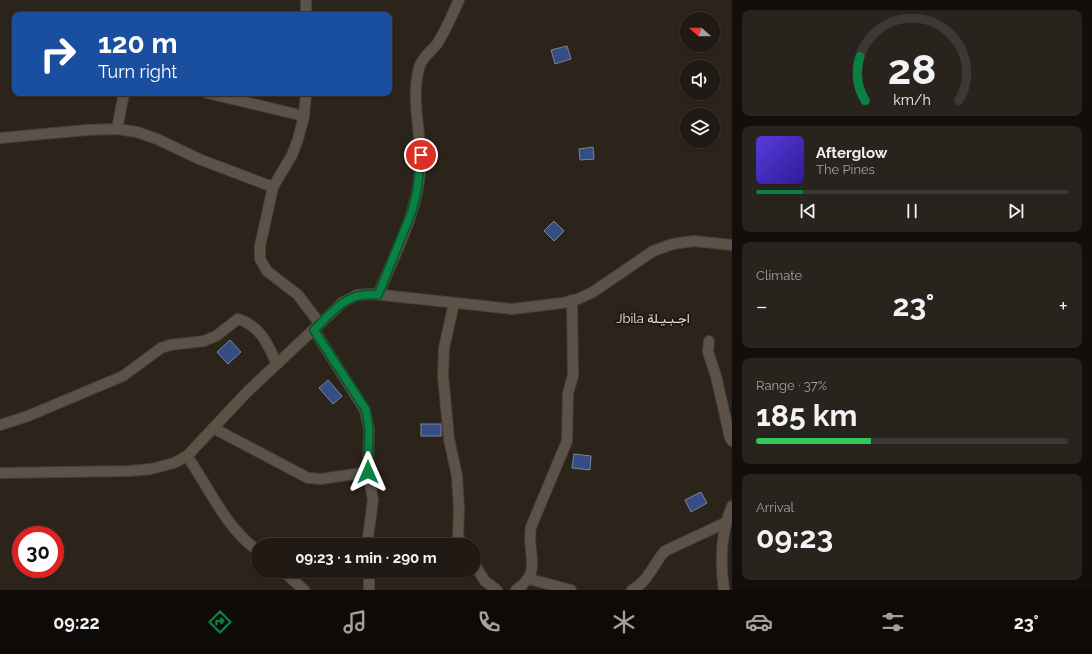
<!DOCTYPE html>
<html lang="en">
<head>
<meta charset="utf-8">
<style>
  :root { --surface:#211a14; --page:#29231d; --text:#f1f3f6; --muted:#a2a1a0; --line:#3e3834; --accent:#0b8043 }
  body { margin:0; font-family:Raleway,Vazirmatn,sans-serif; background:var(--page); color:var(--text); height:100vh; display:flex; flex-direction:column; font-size:15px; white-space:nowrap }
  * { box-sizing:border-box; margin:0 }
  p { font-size:13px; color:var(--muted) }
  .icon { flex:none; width:22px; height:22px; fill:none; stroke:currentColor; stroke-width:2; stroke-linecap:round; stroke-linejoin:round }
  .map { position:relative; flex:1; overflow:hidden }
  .drawer { display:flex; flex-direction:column; gap:10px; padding:10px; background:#120e0b; width:360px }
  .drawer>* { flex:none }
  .hud { position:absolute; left:12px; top:12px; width:380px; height:84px; border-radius:8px; box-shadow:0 1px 3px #0004,0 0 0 1px var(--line); background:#1a4fa0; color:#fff; overflow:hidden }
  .needle { width:26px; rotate:291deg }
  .tools { position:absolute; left:680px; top:12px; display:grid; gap:8px }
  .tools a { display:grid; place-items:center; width:40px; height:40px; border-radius:50%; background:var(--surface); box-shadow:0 1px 3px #0004,0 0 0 1px var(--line); font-size:20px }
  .speed { position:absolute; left:12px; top:526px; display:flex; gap:8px; font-size:20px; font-weight:700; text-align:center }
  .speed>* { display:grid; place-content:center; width:52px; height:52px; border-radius:50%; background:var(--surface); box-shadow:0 1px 3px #0004,0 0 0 1px var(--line); line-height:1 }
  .speed .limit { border:6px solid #d22; background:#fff; color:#111 }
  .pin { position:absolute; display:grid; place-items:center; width:34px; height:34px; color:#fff; margin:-17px; border:2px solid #fff; border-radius:50%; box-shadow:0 1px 4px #0007 }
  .me { position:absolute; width:44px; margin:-22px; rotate:0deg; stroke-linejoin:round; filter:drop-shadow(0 0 3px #0008) }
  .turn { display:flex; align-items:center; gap:14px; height:84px; padding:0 20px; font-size:18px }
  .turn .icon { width:52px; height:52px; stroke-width:2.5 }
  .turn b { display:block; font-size:28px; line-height:34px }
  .big { font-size:30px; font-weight:700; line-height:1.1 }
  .drawer .card { flex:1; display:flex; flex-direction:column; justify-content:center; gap:6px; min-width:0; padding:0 14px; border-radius:8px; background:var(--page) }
  .drawer .dial { align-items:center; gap:0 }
  .dial svg { height:104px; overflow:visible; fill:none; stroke:var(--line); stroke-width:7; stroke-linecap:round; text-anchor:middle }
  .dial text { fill:var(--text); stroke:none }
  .song { display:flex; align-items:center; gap:12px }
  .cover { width:48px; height:48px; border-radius:6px; background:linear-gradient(135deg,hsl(250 70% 55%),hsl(250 70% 35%)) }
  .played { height:4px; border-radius:2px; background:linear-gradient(90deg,var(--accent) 15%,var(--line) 15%) }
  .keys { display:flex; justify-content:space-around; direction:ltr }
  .heat { display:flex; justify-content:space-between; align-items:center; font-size:22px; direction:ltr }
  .charge { height:6px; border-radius:3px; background:linear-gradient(90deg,#34c759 37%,var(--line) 0) }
  .trip { position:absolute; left:251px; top:538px; width:230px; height:40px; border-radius:20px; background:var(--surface); box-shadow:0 1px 3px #0004,0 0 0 1px var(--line); font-weight:700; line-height:40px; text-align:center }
  .tab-bar { display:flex; height:64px; justify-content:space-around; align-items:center; background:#0d0a08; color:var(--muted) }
  .tab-bar .icon { width:28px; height:28px }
  .tab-bar .current { color:var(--accent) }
  .tab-bar b { font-size:18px; color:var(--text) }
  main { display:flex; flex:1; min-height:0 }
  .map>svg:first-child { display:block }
</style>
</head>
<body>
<main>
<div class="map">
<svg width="732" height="590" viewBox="0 0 732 590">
  <rect width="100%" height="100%" fill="#2c231a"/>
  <g fill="#344d84" stroke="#7e8591">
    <polygon points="567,46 571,59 555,64 551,50"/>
    <polygon points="593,147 594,159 580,160 579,149"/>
    <polygon points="554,221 564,231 554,241 544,231"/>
    <polygon points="230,340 241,352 228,364 217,352"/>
    <polygon points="328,380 342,396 333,404 319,388"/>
    <rect x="421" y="424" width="20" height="12"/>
    <polygon points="574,454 591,456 590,470 572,468"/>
    <polygon points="701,492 707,503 691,512 685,500"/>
  </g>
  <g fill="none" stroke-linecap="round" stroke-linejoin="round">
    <defs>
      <g id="street">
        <polyline points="306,0 306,15"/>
        <polyline points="207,93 304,116"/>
        <polyline points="306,93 304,116 298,139 292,155 273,187 260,246 260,259 267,271 298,295 320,324"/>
        <polyline points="117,129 124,93"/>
        <polyline points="0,138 87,130 117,129 137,132 157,139 199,159 273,187"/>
        <path d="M378 295C393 258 418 211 420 171 423 137 410 102 419 68 422 57 431 52 437 44 446 30 452 15 459 0"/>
        <polyline points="454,303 444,348 443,376 449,439 457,476 459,510 458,535 462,545"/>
        <polyline points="314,330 365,410 369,429 368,472 373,500 367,545"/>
        <polyline points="709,341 708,352 716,376 730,438 732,441"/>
        <path d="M0 425 28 416 123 376 161 348 170 345 204 341 216 336 238 319C261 326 268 345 277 364"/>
        <polyline points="213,428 308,478 321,479 368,472"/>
        <path d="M187 456C210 489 225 527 258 551"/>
        <polyline points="0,473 129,471 151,469 174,463 187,456 247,392 343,302 357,295 373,294 512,309 562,303 578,299 593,292 653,251 673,244 694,241 732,245"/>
        <polyline points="474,564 485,581 497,590"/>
        <polyline points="283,571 304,590"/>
        <polyline points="369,571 369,590"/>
        <polyline points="529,579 571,590"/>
        <path d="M516 590C544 571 526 554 531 527L567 441 568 393 573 376 572 300"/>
        <path d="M632 590C649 581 653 564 665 551L727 522"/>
        <path d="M724 590C720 563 721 532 732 506"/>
      </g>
    </defs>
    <use href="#street" stroke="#473f39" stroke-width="12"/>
    <use href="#street" stroke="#5c5248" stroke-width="10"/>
  </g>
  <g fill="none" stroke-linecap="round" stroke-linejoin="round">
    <defs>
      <path id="route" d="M368 472 369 429 366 410 314 330C334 310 347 291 378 295L412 211 417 191 421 155"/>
    </defs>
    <use href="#route" stroke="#07532c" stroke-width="10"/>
    <use href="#route" stroke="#0b8043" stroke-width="7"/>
  </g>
  <g text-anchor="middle" stroke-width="4" stroke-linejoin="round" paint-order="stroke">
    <g font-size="13" fill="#ece0d4" stroke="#221a11">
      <text x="653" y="323">Jbila اجـبـيـلة</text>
    </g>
  </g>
</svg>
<div class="tools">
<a><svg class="needle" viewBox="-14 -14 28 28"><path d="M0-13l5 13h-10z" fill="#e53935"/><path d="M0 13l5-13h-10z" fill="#a2a1a0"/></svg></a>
<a><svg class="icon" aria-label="sound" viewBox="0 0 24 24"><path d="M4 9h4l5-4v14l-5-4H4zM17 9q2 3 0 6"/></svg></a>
<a><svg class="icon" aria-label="layers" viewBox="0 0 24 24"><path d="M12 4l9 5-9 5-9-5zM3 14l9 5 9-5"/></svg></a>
</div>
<div class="speed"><div class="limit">30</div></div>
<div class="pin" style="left:421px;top:155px;background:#d93025"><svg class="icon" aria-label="arrive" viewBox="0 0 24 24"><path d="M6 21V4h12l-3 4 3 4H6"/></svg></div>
<svg class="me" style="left:368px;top:472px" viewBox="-20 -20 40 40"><path d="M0-17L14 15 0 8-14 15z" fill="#0b8043" stroke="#fff" stroke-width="4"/></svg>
<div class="trip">09:23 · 1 min · 290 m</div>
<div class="hud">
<div class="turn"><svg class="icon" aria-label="right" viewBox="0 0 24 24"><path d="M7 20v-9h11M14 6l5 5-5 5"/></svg><div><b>120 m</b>Turn right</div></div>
</div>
</div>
<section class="drawer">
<div class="card dial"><svg viewBox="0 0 100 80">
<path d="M14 69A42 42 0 1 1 86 69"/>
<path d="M14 69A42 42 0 0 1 10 35" stroke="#0b8043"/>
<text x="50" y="56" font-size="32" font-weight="700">28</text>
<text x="50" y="72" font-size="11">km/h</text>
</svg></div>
<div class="card">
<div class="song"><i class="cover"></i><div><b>Afterglow</b><p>The Pines</p></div></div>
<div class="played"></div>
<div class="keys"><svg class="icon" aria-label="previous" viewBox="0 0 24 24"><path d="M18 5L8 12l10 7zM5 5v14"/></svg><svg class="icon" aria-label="pause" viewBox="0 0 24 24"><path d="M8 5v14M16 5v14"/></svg><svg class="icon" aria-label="next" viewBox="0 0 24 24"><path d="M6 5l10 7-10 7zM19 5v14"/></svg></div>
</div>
<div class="card"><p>Climate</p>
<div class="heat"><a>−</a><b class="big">23°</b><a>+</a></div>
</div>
<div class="card"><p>Range · 37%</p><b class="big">185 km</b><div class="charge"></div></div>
<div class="card"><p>Arrival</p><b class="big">09:23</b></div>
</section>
</main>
<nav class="tab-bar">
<b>09:22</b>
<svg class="icon current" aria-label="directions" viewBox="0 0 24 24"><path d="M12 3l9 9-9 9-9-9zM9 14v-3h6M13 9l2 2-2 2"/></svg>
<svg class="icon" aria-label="music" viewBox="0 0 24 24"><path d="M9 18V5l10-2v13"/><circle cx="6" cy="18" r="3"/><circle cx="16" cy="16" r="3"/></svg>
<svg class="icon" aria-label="phone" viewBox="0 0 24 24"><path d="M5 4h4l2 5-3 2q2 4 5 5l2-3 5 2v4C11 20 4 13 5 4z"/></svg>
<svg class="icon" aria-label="climate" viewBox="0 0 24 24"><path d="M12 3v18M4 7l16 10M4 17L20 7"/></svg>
<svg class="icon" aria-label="car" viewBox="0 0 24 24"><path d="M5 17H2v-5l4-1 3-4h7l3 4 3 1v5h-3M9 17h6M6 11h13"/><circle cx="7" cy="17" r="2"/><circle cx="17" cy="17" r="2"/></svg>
<svg class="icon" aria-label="filters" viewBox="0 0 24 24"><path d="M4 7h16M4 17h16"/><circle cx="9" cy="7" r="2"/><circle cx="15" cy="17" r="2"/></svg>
<b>23°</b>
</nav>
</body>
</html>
